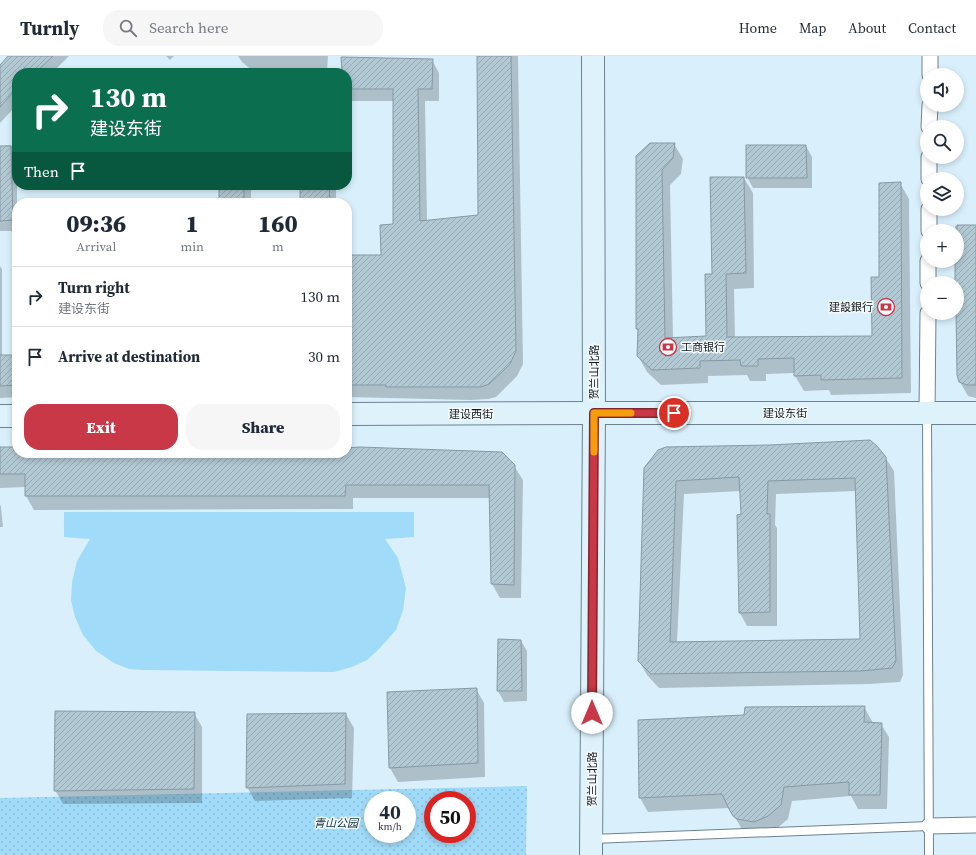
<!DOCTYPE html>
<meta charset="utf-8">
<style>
body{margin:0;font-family:"Source Serif 4","Noto Sans SC",serif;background:#f6f6f7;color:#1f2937;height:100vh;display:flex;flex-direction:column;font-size:15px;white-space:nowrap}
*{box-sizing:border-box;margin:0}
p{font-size:13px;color:#747a83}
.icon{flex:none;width:22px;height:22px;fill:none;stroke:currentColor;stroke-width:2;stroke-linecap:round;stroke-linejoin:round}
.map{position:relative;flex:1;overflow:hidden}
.sheet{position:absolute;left:12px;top:142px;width:340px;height:260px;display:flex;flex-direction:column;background:#fff;border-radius:16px;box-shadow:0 2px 6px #0003}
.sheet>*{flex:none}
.hud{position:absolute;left:12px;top:12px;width:340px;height:122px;border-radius:16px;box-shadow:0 2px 6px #0003;background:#0b6e4f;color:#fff;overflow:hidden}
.tools{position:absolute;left:920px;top:12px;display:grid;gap:8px}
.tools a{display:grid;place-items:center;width:44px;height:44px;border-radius:50%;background:#fff;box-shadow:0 2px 6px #0003;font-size:20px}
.speed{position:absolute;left:364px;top:735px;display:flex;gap:8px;font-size:20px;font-weight:700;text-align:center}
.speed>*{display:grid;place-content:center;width:52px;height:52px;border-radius:50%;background:#fff;box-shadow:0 2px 6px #0003;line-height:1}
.speed small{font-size:10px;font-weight:400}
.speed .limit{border:6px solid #d22;background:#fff;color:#111}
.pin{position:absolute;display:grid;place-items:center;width:34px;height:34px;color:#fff;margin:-17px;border:2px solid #fff;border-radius:50%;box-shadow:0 1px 4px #0007}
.me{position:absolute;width:44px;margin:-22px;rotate:0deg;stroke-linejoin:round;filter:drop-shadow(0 0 3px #0008)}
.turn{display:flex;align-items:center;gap:14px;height:84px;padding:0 12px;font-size:18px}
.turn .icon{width:52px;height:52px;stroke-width:2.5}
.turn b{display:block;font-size:28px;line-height:34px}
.then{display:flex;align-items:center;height:38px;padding:0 12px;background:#0003;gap:8px;font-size:15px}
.eta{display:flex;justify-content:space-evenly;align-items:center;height:68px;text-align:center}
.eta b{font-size:24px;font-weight:800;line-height:28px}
.action{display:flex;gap:8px;margin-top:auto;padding:8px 12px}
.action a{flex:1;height:46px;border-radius:16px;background:#c83846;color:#fff;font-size:16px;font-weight:800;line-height:46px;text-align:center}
.action a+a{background:#f6f6f7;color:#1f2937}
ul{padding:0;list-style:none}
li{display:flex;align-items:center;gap:12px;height:60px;padding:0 12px;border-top:1px solid #e0e1e3}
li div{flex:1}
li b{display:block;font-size:15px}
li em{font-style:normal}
header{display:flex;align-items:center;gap:24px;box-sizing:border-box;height:56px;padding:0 20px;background:#fff;border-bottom:1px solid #e0e1e3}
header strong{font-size:19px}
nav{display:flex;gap:22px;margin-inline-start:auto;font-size:14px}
.search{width:280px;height:36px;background:#f6f6f7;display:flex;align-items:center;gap:10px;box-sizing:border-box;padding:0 14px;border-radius:16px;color:#747a83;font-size:15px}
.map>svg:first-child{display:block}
.grass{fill:#a0dbf9}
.park{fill:url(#park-dots);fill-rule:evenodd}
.shadow{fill:#0003;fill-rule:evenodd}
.building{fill:url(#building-hatch);stroke:#859aa5;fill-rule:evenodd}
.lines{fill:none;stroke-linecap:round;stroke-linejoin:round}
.lane-casing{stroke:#6d828d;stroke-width:10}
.street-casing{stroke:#6d828d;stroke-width:17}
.secondary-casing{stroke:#6d828d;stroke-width:24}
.lane{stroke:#fff;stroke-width:8}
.street{stroke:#fff;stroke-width:15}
.secondary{stroke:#ddf2fb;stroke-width:22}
.route-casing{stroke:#82242e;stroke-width:10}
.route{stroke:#c83846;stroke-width:7}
.slow{stroke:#f59e0b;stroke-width:7}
.labels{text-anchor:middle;stroke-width:3;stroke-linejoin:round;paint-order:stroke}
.poi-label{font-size:11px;fill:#10181d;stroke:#f5fafc;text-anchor:end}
.street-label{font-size:11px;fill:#10181d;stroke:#f5fafc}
.park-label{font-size:11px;font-style:italic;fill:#103342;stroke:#f5fafc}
</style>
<header>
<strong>Turnly</strong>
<div class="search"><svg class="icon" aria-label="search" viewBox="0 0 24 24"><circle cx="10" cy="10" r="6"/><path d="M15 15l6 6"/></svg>Search here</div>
<nav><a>Home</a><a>Map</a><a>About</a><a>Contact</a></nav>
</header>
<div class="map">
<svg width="976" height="799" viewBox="0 0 976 799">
<defs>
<pattern id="park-dots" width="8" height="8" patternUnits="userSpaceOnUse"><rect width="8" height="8" fill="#a0dbf9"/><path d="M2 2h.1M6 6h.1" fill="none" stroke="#89bbd5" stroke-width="1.8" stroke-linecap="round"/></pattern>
<pattern id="building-hatch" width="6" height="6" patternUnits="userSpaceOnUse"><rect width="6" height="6" fill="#b2c8d3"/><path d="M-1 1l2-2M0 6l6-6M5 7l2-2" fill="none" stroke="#98abb5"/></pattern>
</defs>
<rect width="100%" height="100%" fill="#d9f0fc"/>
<path class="grass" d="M64,456H414V481L385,483L398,502L406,532L403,554L396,574L379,593L367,604L352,611L334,616L141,614L129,613L114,607L96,595L83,579L75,561L71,544L72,526L77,505L90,483L64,481Z"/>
<path class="park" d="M527,730L526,799H0V742ZM373,744H407V778H373ZM433,744H467V778H433Z"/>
<g class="shadow">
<path d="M10,0H69L52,17H17V49L0,67V10Z"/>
<path d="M166,0H174L170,4Z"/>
<path d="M238,0H328L327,15L288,12L253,15L242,6Z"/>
<path d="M478,0H518L523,308L517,320L496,341L488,343L471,344L347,341V200H383L394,169V45H351L347,38V17H343L432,4L439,17V45H425L427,165L479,160Z"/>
<path d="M674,88L683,103L681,118L670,129L673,282L707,281L713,218L744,122L753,137L754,232L734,233L735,282L873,281L880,222L900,127L909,143L911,337L831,339L829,334L804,335L795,320V317L766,318V325H750L747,319L708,320V327L661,329L647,316L638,300L637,101Z"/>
<path d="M11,89L17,100V175H0V90Z"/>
<path d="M806,90L812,101V132H753L747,121Z"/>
<rect x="220" y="129" width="31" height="18"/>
<rect x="301" y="129" width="35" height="18"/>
<path d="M955,170H976V342L968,340L960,326L957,257V175H955Z"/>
<path d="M0,210L2,213V300H17V341L0,342Z"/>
<path d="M347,391L348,393L514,410L523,424L521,542H500L492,528L490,442H353V453L34,454L26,440V431L0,432V392H17V397H347Z"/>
<path d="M885,401L894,415L903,619L900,626L869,628L659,632L647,619L639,605L645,412ZM741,435L742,459L740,557L747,570H777V472L775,469L776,438L856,435L861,584L677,587L684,438Z"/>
<path d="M0,448L1,451L3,471H0Z"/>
<path d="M499,584L521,585L527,595V645L504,646L498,635Z"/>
<path d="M476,633L484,647L485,721L398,726L390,712Z"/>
<path d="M864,651L872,665V667L881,668L889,681L887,753H858L851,740L792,745L788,763L775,774L742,773L729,752L648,756L640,742L639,664L745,660Z"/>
<path d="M194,657L202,671V747L63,748L55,734Z"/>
<path d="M346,658L354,672L352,742L255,745L247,731Z"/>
</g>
<g class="building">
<path d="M8,0H53L35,17H17V32L0,51V9Z"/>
<path d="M477,0H511L516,295L510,308L501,317L489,328L481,331H386V329H347V199H381L380,169L393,168V33H347V17H342L341,1L433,3L432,33H418L420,165L478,159Z"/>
<path d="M650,87H675L673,102L662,114L665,282L706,280L705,218H712L710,121H744L746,217L726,218L727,281L872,280L871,221H879V127L901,126L902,322L821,324V319L794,320V302L758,303V310H741L740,304L700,305V312L652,314L637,300L638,273H636V100Z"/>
<path d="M746,89H806L807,122H746Z"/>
<path d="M0,90H11L13,164L0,165Z"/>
<rect x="219" y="129" width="25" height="18"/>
<path d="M300,129H329L330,147H300Z"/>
<path d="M957,169H976V329H967L959,326L957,319L956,257H957V227H955V205H957Z"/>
<path d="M0,299H17V329L0,330Z"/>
<path d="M870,384L877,390L886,401L896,605L892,612L861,615L651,618L638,605L644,412L658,394L666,391L769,389ZM739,421L741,458L737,459L739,557L770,556V458H767L768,425L855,422L860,583L670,586L676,425Z"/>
<path d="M0,391H17V397H347V392L359,391L502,396L515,409L514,529L491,528L489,429H346L345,440H25V418H0Z"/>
<path d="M498,583L521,584L522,635H497Z"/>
<path d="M477,632L478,707L389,712L387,636Z"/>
<path d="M865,650L864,666L882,667L880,739H849V726L784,731L781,749L768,760L754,766L737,763L733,760L729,753L722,738L639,742L638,664L744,659L745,651Z"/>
<path d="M55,655L195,656L194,733L54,735Z"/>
<path d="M346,657L345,728L246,732L247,658Z"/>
</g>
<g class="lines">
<g class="lane-casing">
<g id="lane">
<path d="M927,358L929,799"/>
<path d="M592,783L929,770"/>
</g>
</g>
<g class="street-casing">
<g id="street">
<path d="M930,19V0"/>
<path d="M929,71L930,49"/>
<path d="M929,123V101"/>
<path d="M929,175V153"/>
<path d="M928,227V205"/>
<path d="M927,357L928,257"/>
<path d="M929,770L976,769"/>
</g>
</g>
<g class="secondary-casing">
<g id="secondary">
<path d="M347,358L594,357H976"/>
<path d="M0,360H17"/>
<path d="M591,799L594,357L593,0"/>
</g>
</g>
<use href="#lane" class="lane"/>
<use href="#street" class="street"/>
<use href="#secondary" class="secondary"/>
</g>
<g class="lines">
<g class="route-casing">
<path id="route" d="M592,657L594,357H674"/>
</g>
<use href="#route" class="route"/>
<path class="slow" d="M594,396V357H631"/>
</g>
<defs>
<g id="bank-ring" transform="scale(0.9)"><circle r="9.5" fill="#f5fafc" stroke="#c83846" stroke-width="1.5"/><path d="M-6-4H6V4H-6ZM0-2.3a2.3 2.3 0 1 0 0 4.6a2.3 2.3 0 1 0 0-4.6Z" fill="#c83846"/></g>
</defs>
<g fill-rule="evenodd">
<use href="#bank-ring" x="886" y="251"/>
<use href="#bank-ring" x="668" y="291"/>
</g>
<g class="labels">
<g class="poi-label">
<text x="873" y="255">建設銀行</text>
<text x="681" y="295" text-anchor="start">工商银行</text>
</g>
<g class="street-label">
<text transform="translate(594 316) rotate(-90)" y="4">贺兰山北路</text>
<text x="785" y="361">建设东街</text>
<text x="471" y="362">建设西街</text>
<text transform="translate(592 723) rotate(-90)" y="4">贺兰山北路</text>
</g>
<g class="park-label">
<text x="336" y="771">青山公园</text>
</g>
</g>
</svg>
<div class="tools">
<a><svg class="icon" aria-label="sound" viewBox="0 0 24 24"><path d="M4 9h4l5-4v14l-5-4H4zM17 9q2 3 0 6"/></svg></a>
<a><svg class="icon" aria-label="search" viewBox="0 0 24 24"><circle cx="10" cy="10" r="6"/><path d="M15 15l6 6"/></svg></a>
<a><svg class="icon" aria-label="layers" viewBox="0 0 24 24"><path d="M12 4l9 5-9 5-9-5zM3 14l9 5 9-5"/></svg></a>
<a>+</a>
<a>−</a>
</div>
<div class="speed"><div>40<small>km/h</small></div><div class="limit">50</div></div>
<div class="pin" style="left:674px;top:357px;background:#d93025"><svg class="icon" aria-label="arrive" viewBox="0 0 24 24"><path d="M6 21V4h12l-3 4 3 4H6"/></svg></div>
<svg class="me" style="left:592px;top:657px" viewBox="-20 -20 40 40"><circle r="19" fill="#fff"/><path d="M0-13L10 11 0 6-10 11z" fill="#c83846"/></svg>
<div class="hud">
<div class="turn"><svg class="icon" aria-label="right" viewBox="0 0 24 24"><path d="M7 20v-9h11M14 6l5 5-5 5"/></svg><div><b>130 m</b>建设东街</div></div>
<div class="then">Then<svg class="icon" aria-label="arrive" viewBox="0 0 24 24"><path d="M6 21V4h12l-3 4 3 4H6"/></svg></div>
</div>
<section class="sheet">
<div class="eta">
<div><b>09:36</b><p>Arrival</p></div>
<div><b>1</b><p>min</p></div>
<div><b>160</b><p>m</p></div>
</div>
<ul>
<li><svg class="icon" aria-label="right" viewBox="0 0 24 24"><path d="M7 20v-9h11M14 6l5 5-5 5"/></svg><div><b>Turn right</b><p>建设东街</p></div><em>130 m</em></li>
<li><svg class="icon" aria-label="arrive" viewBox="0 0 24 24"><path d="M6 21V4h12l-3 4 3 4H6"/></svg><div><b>Arrive at destination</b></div><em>30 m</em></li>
</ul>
<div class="action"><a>Exit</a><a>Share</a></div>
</section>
</div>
